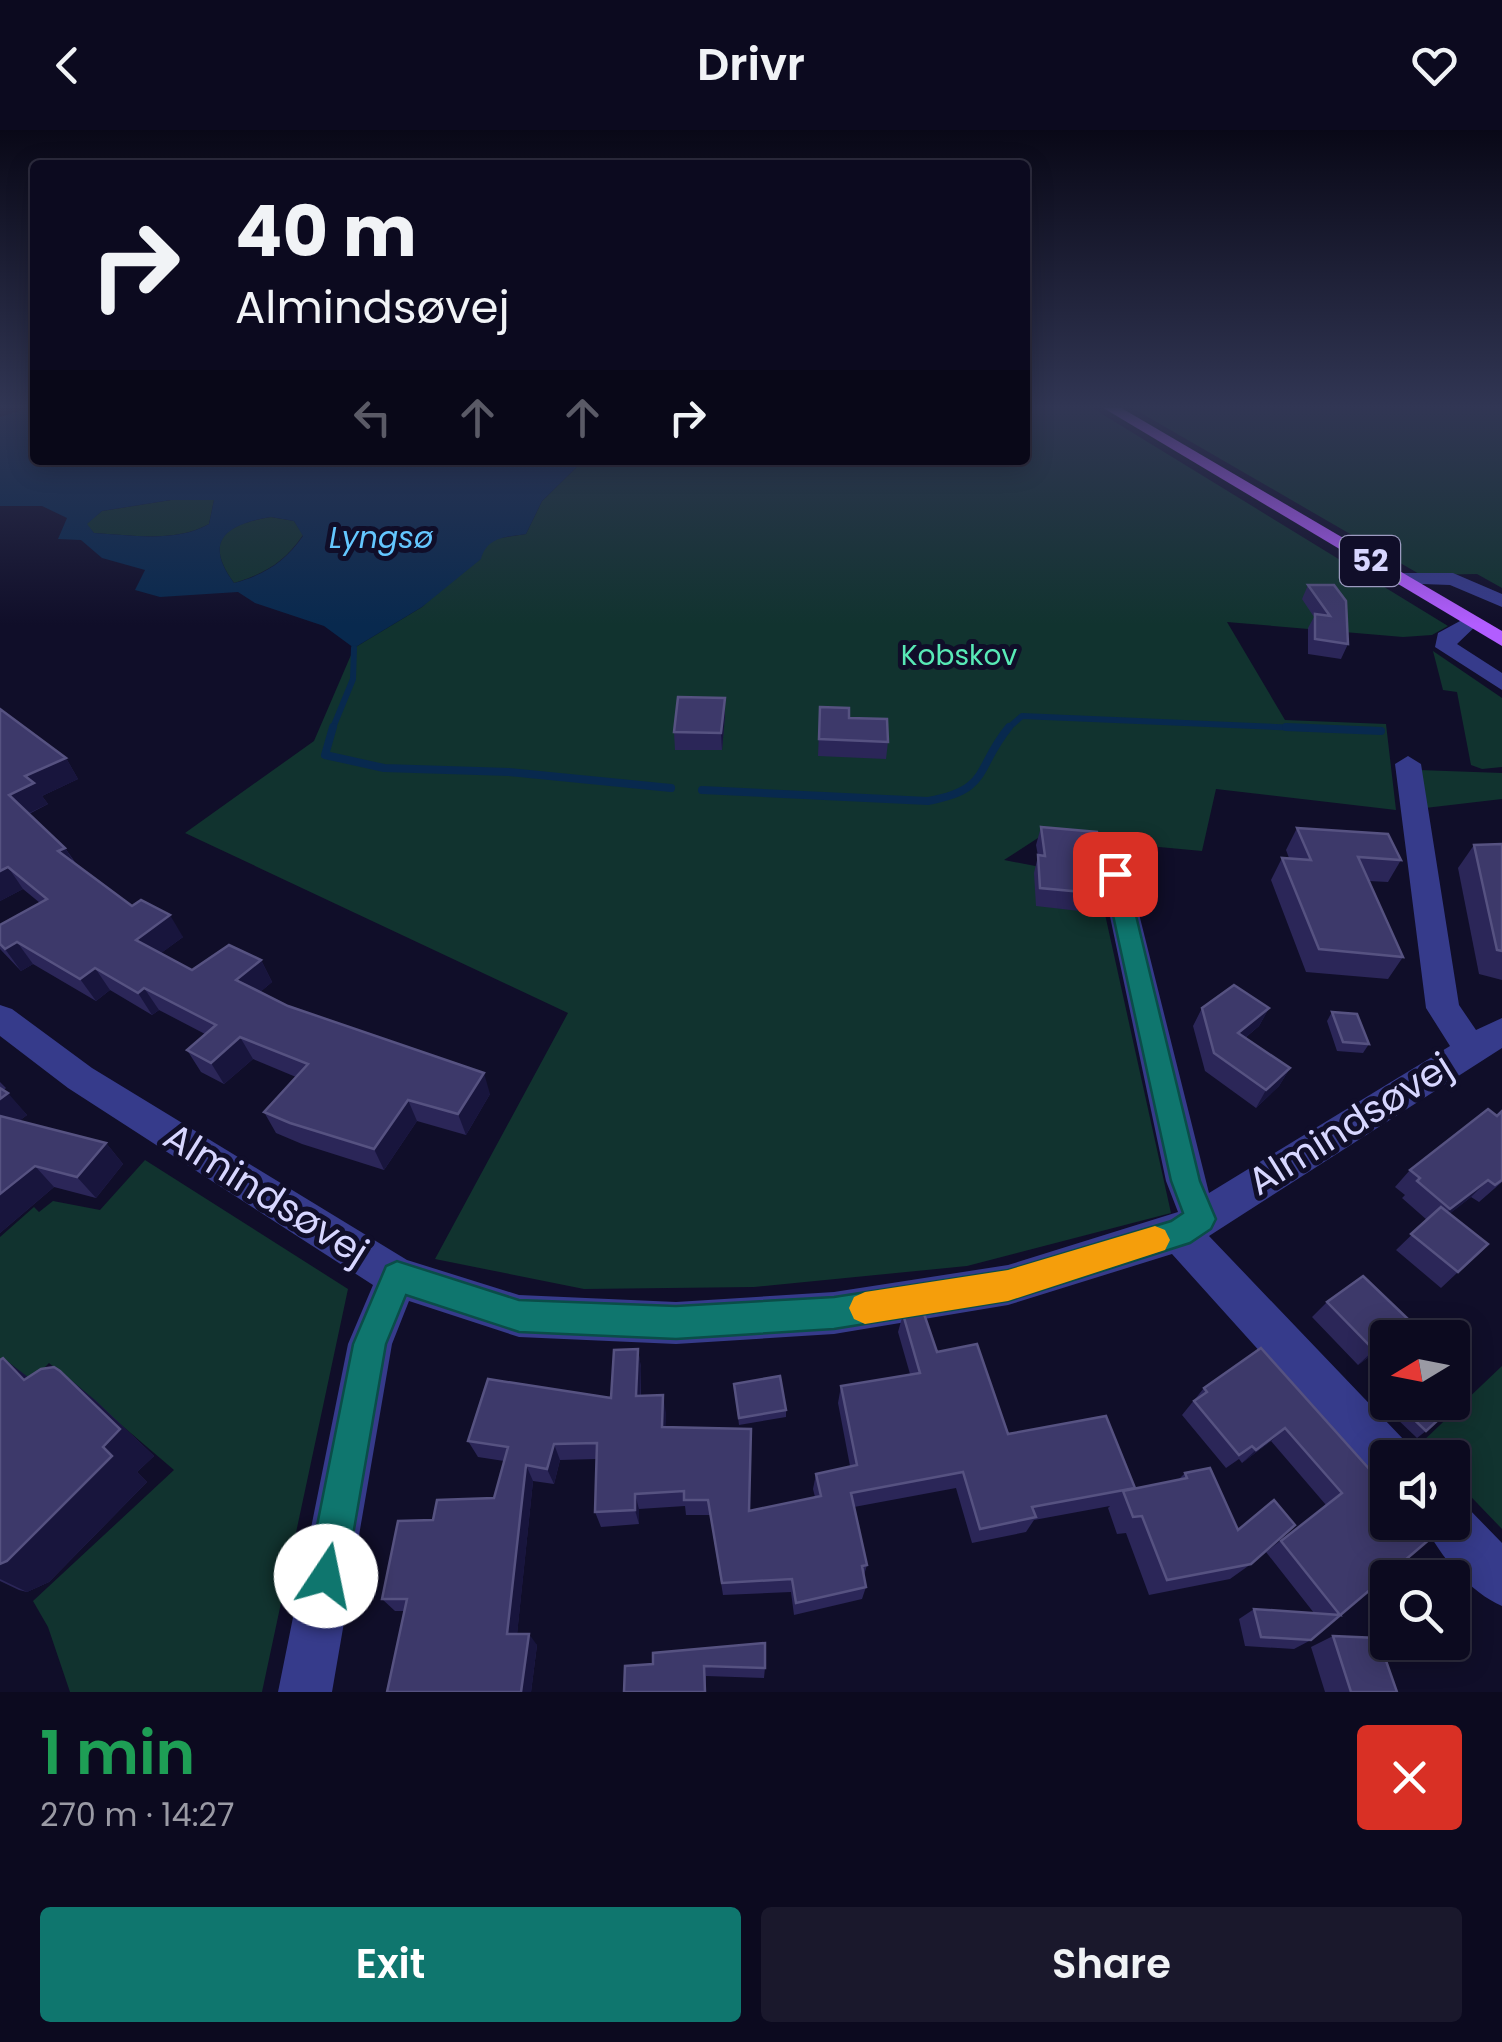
<!DOCTYPE html>
<meta charset="utf-8">
<style>
body{margin:0;font-family:Poppins,sans-serif;background:#1a182c;color:#f1f3f6;height:100vh;display:flex;flex-direction:column;font-size:38px;white-space:nowrap}
*{box-sizing:border-box;margin:0}
p{font-size:32px;color:#9a9aa4}
.icon{flex:none;width:55px;height:55px;fill:none;stroke:currentColor;stroke-width:2;stroke-linecap:round;stroke-linejoin:round}
.map{position:relative;height:1562px;overflow:hidden}
.sheet{display:flex;flex-direction:column;background:#0c0a1f;flex:1}
.sheet>*{flex:none}
.top-card{position:absolute;left:30px;top:30px;width:1000px;height:305px;border-radius:10px;box-shadow:0 5px 25px #0003,0 0 0 2px #2c2b3d;background:#0c0a1f;color:#f1f3f6;overflow:hidden}
.needle{width:65px;rotate:260deg}
.buttons{position:absolute;left:1370px;top:1190px;display:grid;gap:20px}
.buttons a{display:grid;place-items:center;width:100px;height:100px;border-radius:10px;background:#0c0a1f;box-shadow:0 5px 25px #0003,0 0 0 2px #2c2b3d;font-size:50px}
.pin{position:absolute;display:grid;place-items:center;width:85px;height:85px;color:#fff;margin:-42px;border-radius:20px;box-shadow:0 5px 15px #0006}
.me{position:absolute;width:110px;margin:-55px;rotate:11deg;stroke-linejoin:round;filter:drop-shadow(0 0 8px #0008)}
.turn{display:flex;align-items:center;gap:35px;height:210px;padding:0 40px;font-size:45px}
.turn .icon{width:130px;height:130px;stroke-width:2.5}
.turn b{display:block;font-size:70px;line-height:85px}
.lanes{display:flex;align-items:center;height:95px;padding:0 40px;background:#0003;justify-content:center;gap:50px;direction:ltr}
.lanes .off{opacity:.35}
.round{display:grid;place-items:center;flex:none;width:105px;height:105px;border-radius:10px;background:#1a182c}
.summary{display:flex;align-items:center;justify-content:space-between;height:170px;padding:0 40px}
h1{font-size:60px;font-weight:600;line-height:75px;color:#1e9e55}
.action{display:flex;gap:20px;margin-top:auto;padding:20px 40px}
.action a{flex:1;height:115px;border-radius:10px;background:#0f766e;color:#fff;font-size:40px;font-weight:600;line-height:115px;text-align:center}
.action a+a{background:#1a182c;color:#f1f3f6}
header{display:flex;justify-content:space-between;align-items:center;height:130px;padding:0 40px;background:#0c0a1f;font-size:45px;font-weight:600}
.map>svg:first-child{display:block}
.green{fill:#11332f}
.water{fill:#08294e;fill-rule:evenodd}
.lines{fill:none;stroke-linecap:round;stroke-linejoin:round}
.stream-far1{stroke:#08294e;stroke-width:6}
.stream{stroke:#08294e;stroke-width:8}
.minor{fill:#363b8b;fill-rule:evenodd}
.major{fill:#b25dff;fill-rule:evenodd}
.wall{fill:#2b2658}
.shaded-wall{fill:#18153d}
.building{fill:#3d396a;stroke:#565281;stroke-width:2.5}
.route{fill:#0f766e;stroke:#0a4d48;stroke-width:2.5}
.slow{fill:#f59e0b}
.labels{text-anchor:middle;stroke-width:10;stroke-linejoin:round;paint-order:stroke}
.far-park-label{font-size:28px;fill:#58e9b6;stroke:#100e29}
.far-water-label{font-size:30px;font-style:italic;fill:#64c7ff;stroke:#100e29}
.shield{fill:#100e29;stroke:#9b9abf;stroke-width:2.5}
.shield-label{font-size:30px;font-weight:bold;fill:#d7d6ff}
.near-street-label{font-size:38px;fill:#d7d6ff;stroke:#100e29}
</style>
<header><svg class="icon" aria-label="back" viewBox="0 0 24 24"><path d="M15 5l-7 7 7 7"/></svg>Drivr<svg class="icon" aria-label="heart" viewBox="0 0 24 24"><path d="M12 20l-8-8c-3-5 5-10 8-4 3-6 11-1 8 4z"/></svg></header>
<div class="map">
<svg width="1502" height="1562" viewBox="0 0 1502 1562">
<rect width="100%" height="100%" fill="#100e29"/>
<g class="green">
<path d="M1025,276H1089L1448,496L1432,505L1403,507L1227,492L1285,590L1386,594L1396,680L1216,659L1202,721L1041,706L1004,730L1097,748L1171,1083L967,1136L754,1157L584,1159L435,1129L568,883L185,703L314,611L354,518L422,477L494,409L526,404L542,371L584,330H1025Z"/>
<path d="M1129,276H1502V458L1477,444L1421,445Z"/>
<path d="M171,370H214L209,394C175,413 131,405 94,403L86,394L102,381Z"/>
<path d="M271,387L294,391L303,405C285,432 264,444 234,453C202,409 227,394 271,387Z"/>
<path d="M1433,521L1502,568V637L1482,639L1471,635L1457,562L1443,560Z"/>
<path d="M1419,640L1502,643V669L1425,678Z"/>
<path d="M145,1030L348,1159L262,1562H70L48,1497L33,1471L174,1340L49,1233L0,1283V1107L34,1077L39,1082L53,1071L100,1080Z"/>
<path d="M1502,1236V1399L1453,1348L1452,1328L1433,1327L1420,1314Z"/>
</g>
<path class="water" d="M35,276V330H584L542,371L526,404C506,407 487,407 481,429L422,477L354,518L324,496L255,473L238,462L160,467L135,460L145,440L102,428L81,410L58,409L67,388L42,376H0V287ZM171,370H214L209,394C176,413 131,405 94,403L87,394L102,381ZM271,387L294,391L303,406C285,432 264,445 234,453C202,410 228,394 271,387Z"/>
<g class="lines">
<g class="stream-far1">
<path d="M332,600L353,549L354,518"/>
<path d="M1006,600L1022,586L1345,600"/>
</g>
<g class="stream">
<path d="M333,597L325,625L384,638L509,642L671,658"/>
<path d="M1286,597L1381,601"/>
<path d="M702,660L928,671C991,660 975,638 1009,597"/>
</g>
<g class="minor">
<path d="M1401,443H1453L1502,464V477L1450,455L1394,453V445Z"/>
<path d="M1471,485L1481,491L1457,514L1502,543V560L1435,517L1438,503Z"/>
<path d="M1408,626L1421,634L1459,875L1476,900L1502,888V918L1209,1106L1405,1311L1411,1328H1388V1351L1371,1345L1172,1124L1008,1175L834,1204L676,1214L519,1207L409,1171L392,1214L332,1562H278L348,1214L373,1155L68,958L0,906V875L12,879L92,938L407,1130L519,1165L676,1172L834,1162L1008,1135L1178,1082L1166,1051L1101,744L1105,737H1125L1129,744L1209,1063L1450,916L1426,878L1395,634Z"/>
<path d="M1452,1369L1465,1375L1502,1413V1476C1471,1463 1437,1424 1424,1392H1452Z"/>
</g>
<path class="major" d="M1100,276H1118L1502,501V516Z"/>
</g>
<g class="wall">
<path d="M1308,455H1334L1348,514L1341,529L1308,524V498L1314,487L1302,469Z"/>
<path d="M725,568V585L722,620H675L674,602Z"/>
<path d="M820,577L849,588L888,612L886,629L818,626Z"/>
<path d="M0,579L66,628L78,649L42,666L48,674L29,684L65,718L77,735L132,776L183,807L161,823L192,840L261,830L272,852L260,862L288,876L490,964L466,1005L417,991L384,1040L302,1014L276,1003L264,982L296,947L253,929L224,954L201,942L187,920L205,904L159,880L152,885L110,860L96,871L33,834L21,841L0,819V795L40,773L23,759L0,771Z"/>
<path d="M1041,697L1107,759L1100,777L1089,776L1088,782L1036,776L1034,743L1038,726L1036,715Z"/>
<path d="M1297,698L1401,730L1388,752L1369,751L1403,827L1388,849L1306,842L1271,750L1282,728H1289L1286,720Z"/>
<path d="M1502,714V850L1479,844L1458,738L1474,715Z"/>
<path d="M1202,878H1269L1259,896L1245,908L1290,938L1279,956L1256,978L1205,941L1193,896Z"/>
<path d="M1332,882L1369,914L1363,923L1337,921L1327,891Z"/>
<path d="M0,952L6,958L4,960L27,985L19,991L106,1013L123,1034L96,1068L54,1057L0,1103Z"/>
<path d="M1502,981V1052L1479,1072L1471,1067L1449,1084L1488,1114L1441,1158L1396,1120L1427,1090L1402,1068L1405,1065L1395,1057L1410,1040Z"/>
<path d="M1327,1172L1411,1192L1394,1208H1388V1213L1358,1235L1312,1187Z"/>
<path d="M903,1184L1008,1304L1135,1358L1178,1350L1185,1343L1251,1434L1230,1449L1149,1465L1126,1403L1117,1404L1108,1378L1110,1376L1034,1390L1026,1402L972,1413L956,1358L854,1377L867,1435L864,1445L866,1457L862,1469L794,1485L791,1462L723,1465L710,1385H686L685,1376L639,1379V1394L601,1397L595,1382L596,1329L560,1330L554,1354L533,1351L517,1504L537,1515L531,1562H387L404,1481H395L382,1469L433,1390L494,1368L504,1331L478,1327L468,1311L611,1268L638,1219L641,1238V1266L666,1283L665,1297L750,1381L815,1367L813,1359L816,1344L850,1336L838,1273L841,1256L910,1244L898,1202Z"/>
<path d="M1261,1218L1431,1408L1311,1510L1294,1519L1245,1516L1239,1489L1254,1479L1314,1483L1266,1422L1326,1375L1271,1311L1242,1333L1239,1329L1226,1338L1182,1285L1204,1258Z"/>
<path d="M0,1230L28,1247L95,1270L154,1326L137,1342L147,1352L49,1452L27,1462L19,1460L0,1451Z"/>
<path d="M734,1254L786,1280V1287L739,1295Z"/>
<path d="M1409,1272L1426,1301L1417,1308L1394,1286Z"/>
<path d="M1333,1506L1397,1562H1325L1311,1517Z"/>
<path d="M653,1534L765,1538L764,1548L706,1546V1562H624Z"/>
</g>
<g class="shaded-wall">
<path d="M725,568V585L722,620L721,603Z"/>
<path d="M66,628L78,649L42,666L48,674L23,686L9,665L25,646Z"/>
<path d="M65,718L79,740L58,721Z"/>
<path d="M8,737L23,759L0,771V741Z"/>
<path d="M170,785L183,807L149,832L136,810Z"/>
<path d="M17,812L33,834L21,841L5,819Z"/>
<path d="M261,830L272,852L248,872L236,850Z"/>
<path d="M95,838L110,860L96,871L80,849Z"/>
<path d="M144,858L159,880L152,885L138,863Z"/>
<path d="M1269,878L1259,896L1229,921L1238,903Z"/>
<path d="M240,907L253,929L224,954L211,933Z"/>
<path d="M1290,938L1279,956L1256,978L1266,960Z"/>
<path d="M484,943L490,964L466,1005L458,984Z"/>
<path d="M8,963L27,985L4,1003L0,999V969Z"/>
<path d="M408,970L417,991L384,1040L374,1019Z"/>
<path d="M106,1013L123,1034L96,1068L77,1047Z"/>
<path d="M35,1036L54,1057L0,1103V1064Z"/>
<path d="M1488,1050L1471,1067L1434,1096L1450,1079Z"/>
<path d="M1388,1210V1213L1358,1235L1374,1220Z"/>
<path d="M638,1219L641,1238L640,1284L636,1266Z"/>
<path d="M3,1228L41,1257L24,1250Z"/>
<path d="M60,1241L95,1270L154,1326L137,1342L147,1352L49,1452L27,1462L0,1449V1434L103,1317Z"/>
<path d="M663,1265L666,1283L665,1314L662,1297Z"/>
<path d="M1285,1298L1271,1311L1242,1333L1256,1320Z"/>
<path d="M554,1314L560,1330L554,1354L547,1339Z"/>
<path d="M526,1335L533,1351L516,1515L507,1504Z"/>
<path d="M635,1364L639,1379V1394L635,1380Z"/>
<path d="M529,1504L537,1515L531,1562H521Z"/>
</g>
<g class="building">
<path d="M1308,455H1334L1346,471L1348,514L1315,509V484L1330,486Z"/>
<path d="M678,567L725,568L721,603L674,602Z"/>
<path d="M820,577L849,578V588L887,589L888,612L819,609Z"/>
<path d="M0,579L66,628L25,646L34,653L9,665L65,718L58,721L132,776L141,770L170,785L136,810L192,840L229,815L261,830L236,850L288,876L484,943L458,984L408,970L374,1019L290,993L264,982L308,934L240,907L211,933L187,920L216,895L144,858L138,863L95,838L80,849L17,812L5,819L0,814V795L47,769L8,737L0,741Z"/>
<path d="M1041,697L1097,702L1107,759L1093,758L1094,763L1040,758L1038,725L1045,726Z"/>
<path d="M1297,698L1388,704L1401,730L1358,727L1403,827L1319,819L1282,728L1311,730Z"/>
<path d="M1502,714V821L1497,820L1474,715Z"/>
<path d="M1234,855L1269,878L1238,903L1290,938L1266,960L1214,923L1202,878Z"/>
<path d="M1332,882L1357,884L1369,914L1343,912Z"/>
<path d="M0,958L8,963L0,969Z"/>
<path d="M1488,979L1497,986L1502,981V1050L1495,1055L1488,1050L1450,1079L1417,1051L1420,1048L1410,1040Z"/>
<path d="M0,986L106,1013L77,1047L35,1036L0,1064Z"/>
<path d="M1441,1077L1488,1114L1458,1142L1411,1104Z"/>
<path d="M1363,1146L1411,1192L1390,1208H1388V1210L1374,1220L1327,1172Z"/>
<path d="M922,1178L937,1222L977,1214L1008,1304L1106,1286L1135,1358L1032,1377L1036,1387L980,1399L963,1342L851,1363L867,1435L862,1436L866,1457L796,1473L792,1449L722,1453L708,1370H684V1361L635,1364V1380L595,1382L597,1313L554,1314L547,1339L526,1335L507,1504H529L521,1562H387L407,1469H382L398,1391L433,1390L437,1370L494,1368L508,1317L468,1311L488,1249L611,1268L614,1220L638,1219L636,1266L663,1265L662,1297L751,1299L749,1381L821,1366L816,1344L857,1335L841,1256L920,1243L903,1184Z"/>
<path d="M1261,1218L1388,1360V1392H1417L1431,1408L1311,1510L1261,1507L1254,1479L1340,1485L1281,1411L1342,1363L1285,1298L1256,1320L1252,1316L1239,1325L1194,1271L1207,1262L1204,1258Z"/>
<path d="M3,1228L24,1250L41,1239L54,1237L60,1241L120,1299L103,1317L112,1326L7,1431L0,1434V1230Z"/>
<path d="M780,1246L786,1280L739,1288L734,1254Z"/>
<path d="M1410,1272H1439L1448,1281L1426,1301L1403,1279Z"/>
<path d="M1210,1338L1238,1400L1274,1370L1295,1395L1251,1434L1167,1450L1142,1386L1133,1387L1123,1361L1187,1348L1185,1343Z"/>
<path d="M1333,1506L1378,1508L1397,1562H1351Z"/>
<path d="M765,1513V1538L704,1536L705,1562H624L625,1536L653,1534V1523Z"/>
</g>
<linearGradient id="sky" x2="0" y2="1"><stop stop-color="#090817"/><stop offset="0.56" stop-color="#313654"/><stop offset="1" stop-color="#313654" stop-opacity="0"/></linearGradient>
<rect width="1502" height="495" fill="url(#sky)"/>
<path class="route" d="M1115,737L1126,744L1200,1051L1216,1089L1211,1099L1190,1113L1008,1171L834,1199L676,1209L519,1202L406,1165L386,1214L346,1446L340,1460L326,1465L313,1460L307,1446L353,1214L386,1136L397,1131L519,1170L676,1176L834,1167L1008,1140L1171,1091L1183,1083L1171,1051L1104,744Z"/>
<path class="slow" d="M1155,1096L1165,1100L1170,1110L1165,1120L1008,1171L865,1194L854,1189L849,1178L854,1167L865,1162L1008,1140Z"/>
<g class="labels">
<g class="far-park-label">
<text x="959" y="535">Kobskov</text>
</g>
<g class="far-water-label">
<text x="381" y="418">Lyngsø</text>
</g>
<rect class="shield" x="1340" y="406" width="60" height="50" rx="8"/>
<g class="shield-label">
<text x="1370" y="441">52</text>
</g>
<g class="near-street-label">
<text transform="translate(1350 994) rotate(-32)" y="13">Almindsøvej</text>
<text transform="translate(266 1064) rotate(32)" y="13">Almindsøvej</text>
</g>
</g>
</svg>
<div class="buttons">
<a><svg class="needle" viewBox="-14 -14 28 28"><path d="M0-13l5 13h-10z" fill="#e53935"/><path d="M0 13l5-13h-10z" fill="#9a9aa4"/></svg></a>
<a><svg class="icon" aria-label="sound" viewBox="0 0 24 24"><path d="M4 9h4l5-4v14l-5-4H4zM17 9q2 3 0 6"/></svg></a>
<a><svg class="icon" aria-label="search" viewBox="0 0 24 24"><circle cx="10" cy="10" r="6"/><path d="M15 15l6 6"/></svg></a>
</div>
<div class="pin" style="left:1115px;top:744px;background:#d93025"><svg class="icon" aria-label="arrive" viewBox="0 0 24 24"><path d="M6 21V4h12l-3 4 3 4H6"/></svg></div>
<svg class="me" style="left:326px;top:1446px" viewBox="-20 -20 40 40"><circle r="19" fill="#fff"/><path d="M0-13L10 11 0 6-10 11z" fill="#0f766e"/></svg>
<div class="top-card">
<div class="turn"><svg class="icon" aria-label="right" viewBox="0 0 24 24"><path d="M7 20v-9h11M14 6l5 5-5 5"/></svg><div><b>40 m</b>Almindsøvej</div></div>
<div class="lanes"><svg class="icon off" aria-label="left" viewBox="0 0 24 24"><path d="M17 20v-9H6M10 6l-5 5 5 5"/></svg><svg class="icon off" aria-label="ahead" viewBox="0 0 24 24"><path d="M12 20V5M6 11l6-6 6 6"/></svg><svg class="icon off" aria-label="ahead" viewBox="0 0 24 24"><path d="M12 20V5M6 11l6-6 6 6"/></svg><svg class="icon" aria-label="right" viewBox="0 0 24 24"><path d="M7 20v-9h11M14 6l5 5-5 5"/></svg></div>
</div>
</div>
<section class="sheet">
<div class="summary"><div><h1>1 min</h1><p>270 m · 14:27</p></div><a class="round" style="background:#d93025;color:#fff"><svg class="icon" aria-label="close" viewBox="0 0 24 24"><path d="M6 6l12 12M18 6L6 18"/></svg></a></div>
<div class="action"><a>Exit</a><a>Share</a></div>
</section>
